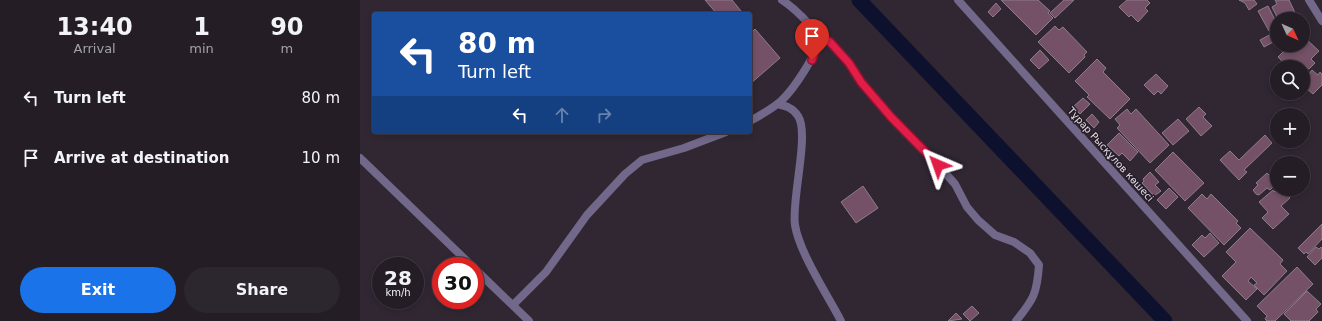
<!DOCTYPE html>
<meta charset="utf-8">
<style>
body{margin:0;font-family:"DejaVu Sans",sans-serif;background:#2c262e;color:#f1f3f6;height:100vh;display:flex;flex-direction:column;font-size:15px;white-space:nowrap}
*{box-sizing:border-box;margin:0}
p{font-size:13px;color:#a3a2a7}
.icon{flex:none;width:22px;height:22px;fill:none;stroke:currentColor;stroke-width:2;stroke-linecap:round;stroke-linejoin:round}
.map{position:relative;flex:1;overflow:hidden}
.drawer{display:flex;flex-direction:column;background:#241d26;width:360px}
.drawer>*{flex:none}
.top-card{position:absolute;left:12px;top:12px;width:380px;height:122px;border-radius:4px;box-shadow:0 2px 6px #0003,0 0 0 1px #413b43;background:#1a4fa0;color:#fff;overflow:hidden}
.needle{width:26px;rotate:134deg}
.controls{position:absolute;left:910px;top:12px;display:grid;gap:8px}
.controls a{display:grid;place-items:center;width:40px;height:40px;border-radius:50%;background:#241d26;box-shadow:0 2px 6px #0003,0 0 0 1px #413b43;font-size:20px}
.speed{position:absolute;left:12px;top:257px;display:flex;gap:8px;font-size:20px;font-weight:700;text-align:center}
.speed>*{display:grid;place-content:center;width:52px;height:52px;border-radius:50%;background:#241d26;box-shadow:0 2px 6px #0003,0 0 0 1px #413b43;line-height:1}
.speed small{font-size:10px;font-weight:400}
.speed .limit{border:6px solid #d22;background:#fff;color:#111}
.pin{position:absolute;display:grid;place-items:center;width:34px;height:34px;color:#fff;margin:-41px -17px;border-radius:50% 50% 50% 0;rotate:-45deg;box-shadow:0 0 4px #0007}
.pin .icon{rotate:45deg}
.me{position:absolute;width:44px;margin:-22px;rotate:317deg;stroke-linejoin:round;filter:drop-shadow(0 0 3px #0008)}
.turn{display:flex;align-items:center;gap:14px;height:84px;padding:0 20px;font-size:18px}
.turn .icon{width:52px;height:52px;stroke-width:2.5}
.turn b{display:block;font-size:28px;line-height:34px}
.lanes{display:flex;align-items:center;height:38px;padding:0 20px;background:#0003;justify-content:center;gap:20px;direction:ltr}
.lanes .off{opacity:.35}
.eta{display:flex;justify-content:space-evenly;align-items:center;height:68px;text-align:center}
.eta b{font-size:24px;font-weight:700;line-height:28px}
.button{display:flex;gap:8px;margin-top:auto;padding:8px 20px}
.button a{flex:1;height:46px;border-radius:24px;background:#1a73e8;color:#fff;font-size:16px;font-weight:700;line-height:46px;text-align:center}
.button a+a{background:#2c262e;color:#f1f3f6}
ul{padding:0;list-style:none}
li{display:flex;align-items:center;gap:12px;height:60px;padding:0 20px}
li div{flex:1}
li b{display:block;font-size:15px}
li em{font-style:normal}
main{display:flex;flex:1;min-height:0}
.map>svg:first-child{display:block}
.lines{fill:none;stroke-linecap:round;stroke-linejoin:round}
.canal{stroke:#0e112e;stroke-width:15}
.building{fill:#745167;stroke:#8e7d87}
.street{stroke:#71688a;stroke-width:8}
.route-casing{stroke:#92132f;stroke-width:10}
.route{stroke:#e11d48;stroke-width:7}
.labels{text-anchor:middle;stroke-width:3;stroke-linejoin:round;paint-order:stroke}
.street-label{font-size:10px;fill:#e2dce4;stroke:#261d29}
</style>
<main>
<section class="drawer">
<div class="eta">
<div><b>13:40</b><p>Arrival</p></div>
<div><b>1</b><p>min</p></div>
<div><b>90</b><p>m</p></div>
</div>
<ul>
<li><svg class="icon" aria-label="left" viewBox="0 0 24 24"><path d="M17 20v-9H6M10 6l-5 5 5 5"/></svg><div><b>Turn left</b></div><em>80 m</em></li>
<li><svg class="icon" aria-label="arrive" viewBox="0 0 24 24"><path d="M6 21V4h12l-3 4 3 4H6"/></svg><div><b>Arrive at destination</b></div><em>10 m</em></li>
</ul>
<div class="button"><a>Exit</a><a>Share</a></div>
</section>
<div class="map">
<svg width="962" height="321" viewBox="0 0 962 321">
<rect width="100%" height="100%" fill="#302733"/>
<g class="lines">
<path class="canal" d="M499,0L805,321"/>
</g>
<g class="building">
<path d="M345,0H372L381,11L378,14H357Z"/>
<path d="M641,0H678L690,11L688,13L693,18L676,35Z"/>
<path d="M704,0H714L695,18L690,13Z"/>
<path d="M767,0H787L790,3L785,8L788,11L778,22L771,15L769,17L759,7Z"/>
<path d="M879,0H894L897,4L889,10L885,3Z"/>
<path d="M915,0H929L938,19H918L912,7L917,4Z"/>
<path d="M636,3L641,9L633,17L628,12Z"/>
<path d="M908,6L917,24V27L909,31L898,11Z"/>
<path d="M695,26L699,30L703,27L727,52L724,55L725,57L709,73L678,42Z"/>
<path d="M395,29L420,58L390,84V34Z"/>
<path d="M917,31V40L904,47L900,40Z"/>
<path d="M944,37L959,51L951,59L955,63L949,69L944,65L943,67H928L918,57L930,45H943Z"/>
<path d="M680,50L689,60L679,69L670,60Z"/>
<path d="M737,59L746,68L743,72L770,99L750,119L727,97L729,95L715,81Z"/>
<path d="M952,70L958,75L960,72L962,74V85L953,94L946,88L948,86L943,81Z"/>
<path d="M796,74L808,86L801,94L798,91L794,95L784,85Z"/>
<path d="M723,98L730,104L720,114L713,107Z"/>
<path d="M839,107L846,114L843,117L852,126L841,136L826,119Z"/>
<path d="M767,109L771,114L776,109L809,145L790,163L757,128L760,125L755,119Z"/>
<path d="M732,114L739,122L734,128L726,120Z"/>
<path d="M818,119L829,131L813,145L802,133Z"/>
<path d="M759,133L778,152L770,161L762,153L759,156L747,145Z"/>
<path d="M905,135L912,143L884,170L887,172L879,180L860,160L870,151L879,160Z"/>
<path d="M813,152L844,183L825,201L795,170Z"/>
<path d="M790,172L799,182L795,185L801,191L794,196L782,183L784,181L783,179Z"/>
<path d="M907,173L917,183L910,190L907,188L899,195L896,194L893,190L898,185L896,183Z"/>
<path d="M503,186L518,208L496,223L481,202Z"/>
<path d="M809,188L818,197L806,209L797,200Z"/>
<path d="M917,189H922L930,198L921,206L929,214L913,229L902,218L908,212L899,202L913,190L914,192Z"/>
<path d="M842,194L847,199L851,194L878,221L876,223L881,228L864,245L828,208Z"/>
<path d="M962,224V239L948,254L946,252L944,254L938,248Z"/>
<path d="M890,228L923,260L920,264L927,271L904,295L894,285L897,283L891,277L888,281L897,289L886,300L862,276L876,262L866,252Z"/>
<path d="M850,233L859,243L844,257L832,245L842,235L845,238Z"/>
<path d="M956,247L959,249L961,247L962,249V258L955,265L947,257Z"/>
<path d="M937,267L953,284L915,321H907L905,319L907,316L897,306Z"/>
<path d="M947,291L961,304L956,309L958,312L949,321H931L924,314Z"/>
<path d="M612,306L619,313L610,321L603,314Z"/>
<path d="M596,313L602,319L588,321Z"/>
</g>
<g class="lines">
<g class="street">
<path d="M598,0L887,321"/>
<path d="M949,0L962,21"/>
<path d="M457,35L470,42L489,63L501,82L531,117L569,155L595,184L607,207L618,220L635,235L654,242L670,253L679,265C677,293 674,299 656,321"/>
<path d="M418,104C426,106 433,108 438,116C450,133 431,201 435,225C439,252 468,296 481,321"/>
<path d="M390,121C401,115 412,109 421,101C432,91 460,52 457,38C455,26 431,6 422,0"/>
<path d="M0,158L112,266"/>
<path d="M115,269L169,321"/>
<path d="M153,305L186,272L227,215L265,174L282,160L324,148L366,132"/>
</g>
</g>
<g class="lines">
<g class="route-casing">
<path id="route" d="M452,60L458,42L457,35L470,42L489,63L501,82L531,117L578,165"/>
</g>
<use href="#route" class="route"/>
</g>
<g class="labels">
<g class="street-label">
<text transform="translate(751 154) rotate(48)" y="4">Тұрар Рысқұлов көшесі</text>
</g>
</g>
</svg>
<div class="controls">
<a><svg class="needle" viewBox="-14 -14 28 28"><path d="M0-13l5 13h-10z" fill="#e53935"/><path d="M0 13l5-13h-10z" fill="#a3a2a7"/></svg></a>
<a><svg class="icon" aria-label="search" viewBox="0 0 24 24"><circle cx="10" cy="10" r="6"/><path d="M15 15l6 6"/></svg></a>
<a>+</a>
<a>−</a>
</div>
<div class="speed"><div>28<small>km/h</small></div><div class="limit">30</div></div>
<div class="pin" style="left:452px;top:60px;background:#d93025"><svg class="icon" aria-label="arrive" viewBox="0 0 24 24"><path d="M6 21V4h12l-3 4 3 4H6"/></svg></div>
<svg class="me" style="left:578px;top:165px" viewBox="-20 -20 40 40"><path d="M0-17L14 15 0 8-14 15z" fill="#e11d48" stroke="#fff" stroke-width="4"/></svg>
<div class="top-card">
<div class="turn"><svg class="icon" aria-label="left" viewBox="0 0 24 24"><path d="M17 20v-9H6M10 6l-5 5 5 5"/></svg><div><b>80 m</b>Turn left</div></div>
<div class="lanes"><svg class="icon" aria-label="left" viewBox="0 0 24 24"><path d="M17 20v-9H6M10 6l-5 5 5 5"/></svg><svg class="icon off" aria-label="ahead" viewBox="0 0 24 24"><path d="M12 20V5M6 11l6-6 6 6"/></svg><svg class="icon off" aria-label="right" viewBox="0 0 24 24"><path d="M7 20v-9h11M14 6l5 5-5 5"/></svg></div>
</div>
</div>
</main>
